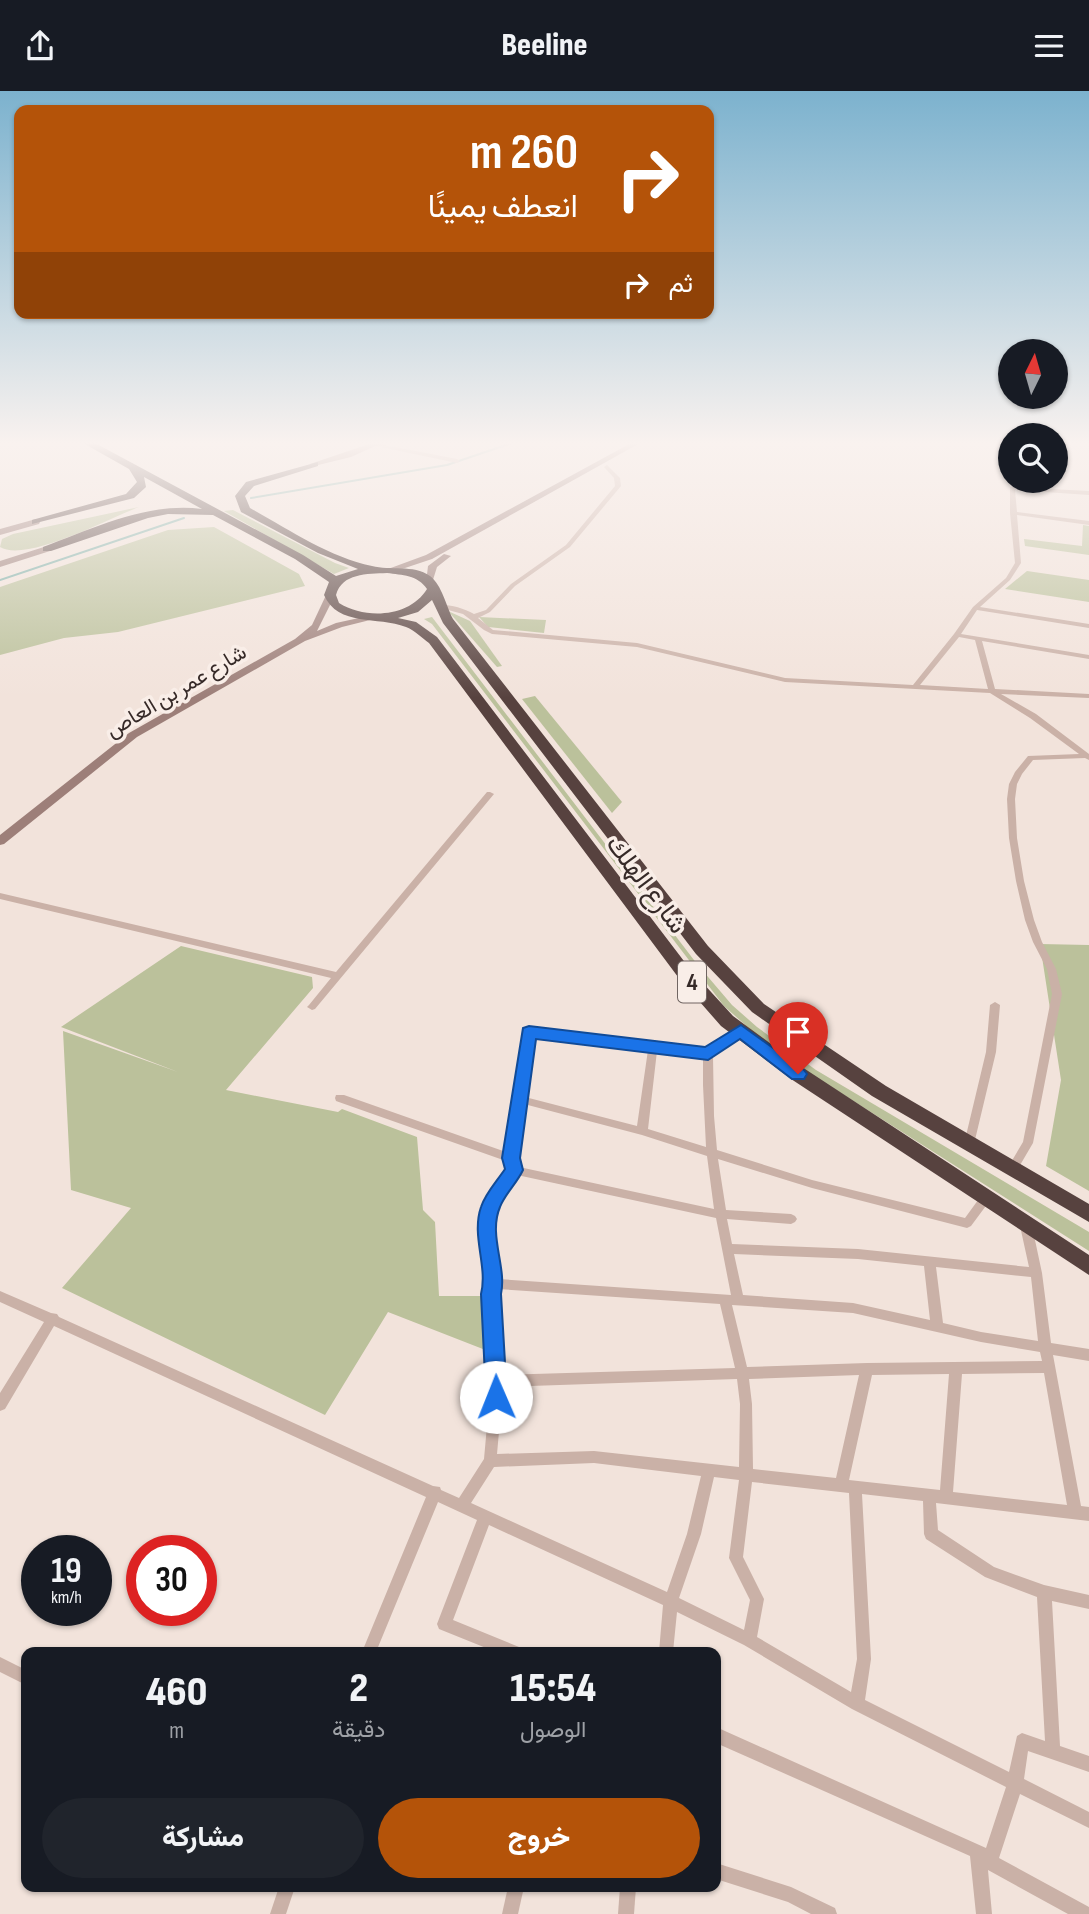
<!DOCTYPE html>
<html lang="ar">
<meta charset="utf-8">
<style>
body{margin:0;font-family:"Sofia Sans Condensed",Vazirmatn,sans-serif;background:#20242c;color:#f1f3f6;direction:rtl;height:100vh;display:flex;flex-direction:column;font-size:26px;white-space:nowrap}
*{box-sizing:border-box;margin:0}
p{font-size:23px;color:#9ea1a6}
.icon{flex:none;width:38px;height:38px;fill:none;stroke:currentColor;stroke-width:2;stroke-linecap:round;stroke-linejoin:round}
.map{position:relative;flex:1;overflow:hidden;direction:ltr}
.drawer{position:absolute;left:21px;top:1556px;width:700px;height:245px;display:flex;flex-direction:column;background:#171b24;border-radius:14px;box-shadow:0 2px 5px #0004;direction:rtl}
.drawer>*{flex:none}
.guide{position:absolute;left:14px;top:14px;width:700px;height:214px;border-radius:14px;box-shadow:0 2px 5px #0004;direction:rtl;background:#b45309;color:#fff;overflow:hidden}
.needle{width:46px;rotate:5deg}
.tools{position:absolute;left:998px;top:248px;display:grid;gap:14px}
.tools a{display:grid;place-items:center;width:70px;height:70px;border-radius:50%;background:#171b24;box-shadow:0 2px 5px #0004;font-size:35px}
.speed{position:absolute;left:21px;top:1444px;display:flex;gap:14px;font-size:35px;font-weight:700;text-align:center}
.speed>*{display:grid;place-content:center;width:91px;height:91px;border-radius:50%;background:#171b24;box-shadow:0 2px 5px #0004;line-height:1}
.speed small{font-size:18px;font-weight:400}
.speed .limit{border:10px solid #d22;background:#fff;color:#111}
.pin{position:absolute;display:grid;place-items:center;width:60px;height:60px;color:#fff;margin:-72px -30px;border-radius:50% 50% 50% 0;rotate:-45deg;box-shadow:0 0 7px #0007}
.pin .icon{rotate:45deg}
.me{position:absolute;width:77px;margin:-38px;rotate:359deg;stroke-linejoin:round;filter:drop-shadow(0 0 5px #0008)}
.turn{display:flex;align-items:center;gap:24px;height:147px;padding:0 21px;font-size:32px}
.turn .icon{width:91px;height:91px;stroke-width:2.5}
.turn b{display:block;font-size:49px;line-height:60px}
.then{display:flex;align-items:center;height:66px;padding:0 21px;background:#0003;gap:14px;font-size:26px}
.eta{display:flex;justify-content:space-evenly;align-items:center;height:119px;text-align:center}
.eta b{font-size:42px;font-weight:800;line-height:49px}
.action{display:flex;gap:14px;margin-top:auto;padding:14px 21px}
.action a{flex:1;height:80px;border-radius:42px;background:#b45309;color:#fff;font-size:28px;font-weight:800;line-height:80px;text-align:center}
.action a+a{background:#20242c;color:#f1f3f6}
header{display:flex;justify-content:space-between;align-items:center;height:91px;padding:0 21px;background:#171b24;font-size:32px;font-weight:800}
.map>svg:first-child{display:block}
.green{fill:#bbc19b}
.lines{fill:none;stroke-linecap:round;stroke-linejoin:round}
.stream{stroke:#7bafa7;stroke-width:2}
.street{fill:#cab1a7;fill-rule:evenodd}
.secondary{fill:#9d7f79;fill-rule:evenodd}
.highway{fill:#57423f;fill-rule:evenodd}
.route{fill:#1a73e8;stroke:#114b97;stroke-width:2}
.labels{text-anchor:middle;stroke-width:7;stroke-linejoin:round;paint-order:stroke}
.far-street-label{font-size:21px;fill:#362a28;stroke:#f9eee8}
.shield{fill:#f9eee8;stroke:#706562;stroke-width:2}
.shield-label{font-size:24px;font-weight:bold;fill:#362a28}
.street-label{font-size:26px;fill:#362a28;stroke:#f9eee8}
</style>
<header><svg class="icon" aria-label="menu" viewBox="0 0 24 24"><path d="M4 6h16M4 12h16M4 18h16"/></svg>Beeline<svg class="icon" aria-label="share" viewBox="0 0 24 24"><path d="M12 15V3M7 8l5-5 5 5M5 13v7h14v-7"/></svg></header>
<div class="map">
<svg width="1089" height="1823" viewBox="0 0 1089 1823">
<rect width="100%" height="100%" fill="#f2e3db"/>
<g class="green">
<path d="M139,416C110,427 26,472 0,456L2,448L13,443Z"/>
<path d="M233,419L335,472L349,477L334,483L224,420Z"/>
<path d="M1083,434L1089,435V464L1025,455L1024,448L1082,455Z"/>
<path d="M214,436L299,483L305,495L118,541L64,547L0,564V496L168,439Z"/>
<path d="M1027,480L1089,489V511L1005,498Z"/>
<path d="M448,520L470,530L502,575L497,576Z"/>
<path d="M432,526L697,873L732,914L757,936L816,979L1089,1141V1160L811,983L751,939L724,915L432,533L424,528Z"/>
<path d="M479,526L546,529L544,542L488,536Z"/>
<path d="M535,605L622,711L612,722L522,608Z"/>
<path d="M1040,853L1089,854V1100L1046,1075L1061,989Z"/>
<path d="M181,855L312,886L313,897L226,999L338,1021L342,1018L417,1046L423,1119L435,1131L439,1205H482L488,1260L388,1221L325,1324L62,1197L131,1117L71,1099L63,940L178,981L61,936Z"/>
</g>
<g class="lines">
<g class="stream">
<path d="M251,407L447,374L512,352"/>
<path d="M0,489L184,427"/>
</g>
<g class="street">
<path d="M374,352L457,368L460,370L457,372L376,355L373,353Z"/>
<path d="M607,374L620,387L621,395L570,456L515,495L490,521L478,527L493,539L637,552L785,587L913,594L954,543L973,516L1006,487L1015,472L1010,422V396L1089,400V404L1015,399L1017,421L1089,430V434L1017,424L1021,472L1010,489L980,516L1089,533V537L977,519L961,543L1089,564V568L982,550L995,598L1089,603V607L1001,603L1036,623L1089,663V669L1085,667L1033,669L1022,683L1017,693L1015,708L1017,747L1024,790L1034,829L1042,851L1056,878L1062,903L1033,1052L1016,1081L1012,1082L1008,1081L1007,1078L1023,1051L1052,903L1047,878L1033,851L1025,829L1016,790L1009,747L1007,708L1009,693L1015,681L1028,665L1079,663L1030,627L990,602L785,591L637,556L492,543L484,539L463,523L437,516V514C449,513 463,517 474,523L486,519L511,493L566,454L615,395L614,387L604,376ZM959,546L975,549L988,598L920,594Z"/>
<path d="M487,701H490L494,703L315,918L312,919L307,916L309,914L331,887L0,808V802L336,881Z"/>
<path d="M995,911L1000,914L996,961L974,1053L973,1056L969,1057L965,1056L964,1053L986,961L990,914Z"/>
<path d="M741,936L744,937L746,940L744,943L713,965L714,1025L717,1059L812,1089L965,1127L981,1105L985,1103L989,1105L991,1108L971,1135L967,1137L812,1097L718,1068L726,1119L791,1123L795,1125L797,1128L795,1131L791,1133L727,1128L732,1153L858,1158L1029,1176L1020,1135L1022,1132L1026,1130L1030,1132L1032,1135L1042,1182L1051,1252L1089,1258V1270L1053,1264L1081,1415L1089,1416V1430L936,1412L938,1439L994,1476L1044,1494L1089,1504V1518L1052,1510L1060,1655L1089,1665V1681L1028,1660L1024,1688L1089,1721V1737L1020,1703L999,1767L1089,1816V1823H1068L988,1779L992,1823H976L970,1765L716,1652V1636L986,1757L1006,1696L852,1618L744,1554L677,1521L673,1561H659L663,1514L489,1434L453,1529L519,1556L521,1561H496L439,1538L437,1533L477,1429L438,1411L376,1561H362L426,1406L54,1235L5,1318L0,1320V1302L44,1231L0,1211V1200L51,1222L57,1223L59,1226L433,1395L440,1396L441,1399L459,1407L484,1368L491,1290L485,1203L486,1182L482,1148V1127L491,1103L508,1079L506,1070L336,1010L335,1007L336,1004H344L506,1061L514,1010L513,1008L515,1005L526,938L529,937L706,959ZM533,945L648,959L637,1035L525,1006ZM657,960L703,966V994L706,1056L648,1038ZM524,1013L642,1044L707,1065L714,1118L519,1076L516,1067ZM517,1084L716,1127L731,1204L498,1188C498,1163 486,1136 497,1111C502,1101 511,1093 517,1084ZM734,1163L858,1168L924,1175L930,1229L853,1212L743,1204ZM936,1176L1031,1186L1038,1250L981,1241L943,1232ZM498,1198L720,1213L735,1277L503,1284ZM732,1214L853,1222L981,1251L1040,1261L1042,1270L867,1272L747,1276ZM1044,1282L1067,1414L953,1401L962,1283ZM949,1283L940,1399L849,1389L872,1284ZM859,1284L836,1387L753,1378L752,1313L749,1288ZM737,1288L740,1313L739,1376L594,1360L497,1363L503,1296ZM594,1372L701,1385L687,1443L667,1501L471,1412L494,1376ZM714,1386L739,1389L729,1467L750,1509L744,1539L679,1507L701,1443ZM752,1391L849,1402L857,1568L851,1601L757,1546L764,1508L743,1466ZM862,1403L923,1410L924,1443L926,1448L985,1486L1037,1506L1045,1650L1022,1642L1017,1645L1009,1681L865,1609L871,1568Z"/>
<path d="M0,1566L26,1579V1594L0,1581Z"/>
<path d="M716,1772L791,1796L835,1817L837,1823H811L788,1811L716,1788Z"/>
<path d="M279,1796H295L286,1823H270Z"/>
<path d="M508,1796H524L518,1823H502Z"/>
<path d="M620,1796H636L634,1823H618Z"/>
</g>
<g class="secondary">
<path d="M372,352H382L351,366L314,375L310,373Z"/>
<path d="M631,352H640L432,468L393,481L388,478L426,464Z"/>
<path d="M36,428L40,431L39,433L0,444V438Z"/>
<path d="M47,455L51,458L50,460L0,476V470Z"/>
<path d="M444,463L451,465L437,476L432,492H426L428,475Z"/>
<path d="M327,502L335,504L317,540L336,532L377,523L382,526L342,536L305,550L137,646L4,753L0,754V744L129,642L295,548L312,534Z"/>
</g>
<path class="highway" d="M83,352H95L303,464L336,485L358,478L318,462L241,421L235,405L246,391L318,371V375L254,395L245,405L250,417C288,438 329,466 372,475C390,480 413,473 430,485C442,494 446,515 453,528L708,855L764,913L886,995L1089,1113V1131L872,1005L752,921L696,863L443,532L432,509L418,521L398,527L416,531L437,546L690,878L733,925L805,978L1089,1164V1184L791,988L721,935L678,886L429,552C422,547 414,539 406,536C378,525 338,536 324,504L329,491L295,468L213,424L168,423L148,427L51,460H43V456C94,437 147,411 202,418L144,386L146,396L134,407L32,433V429L126,403L137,391L129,378ZM387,482C402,484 418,484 427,498C410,526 366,529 339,512L336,504C342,482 367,483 387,482Z"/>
</g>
<linearGradient id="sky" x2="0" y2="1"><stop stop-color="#7cb2ce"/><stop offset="0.58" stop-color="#f9f2ef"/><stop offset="1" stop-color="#f9f2ef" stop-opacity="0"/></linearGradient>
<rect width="1089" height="607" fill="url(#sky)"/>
<path class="route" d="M741,934L804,979L807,983L804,988H792L740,948L708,969L536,948L520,1067L523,1079C517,1092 505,1103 500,1116C488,1144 507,1176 501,1203L507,1306L504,1313L496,1316L489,1313L486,1306L481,1203C488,1175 471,1145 481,1116C485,1103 497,1090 505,1078L502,1067L523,937L529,935L705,956Z"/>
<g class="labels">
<g class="far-street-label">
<text transform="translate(176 600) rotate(-31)" y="7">شارع عمر بن العاص</text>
</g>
<rect class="shield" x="678" y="870.5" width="28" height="41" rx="5"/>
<g class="shield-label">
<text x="692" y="899">4</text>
</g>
<g class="street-label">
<text transform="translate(647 793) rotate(53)" y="9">شارع الهلك</text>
</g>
</g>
</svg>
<div class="tools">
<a><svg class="needle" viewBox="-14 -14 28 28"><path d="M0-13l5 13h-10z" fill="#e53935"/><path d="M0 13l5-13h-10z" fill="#9ea1a6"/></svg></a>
<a><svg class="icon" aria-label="search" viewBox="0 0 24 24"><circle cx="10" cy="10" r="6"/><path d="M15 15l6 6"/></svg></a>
</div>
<div class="speed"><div>19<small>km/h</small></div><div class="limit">30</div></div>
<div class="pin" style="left:798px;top:983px;background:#d93025"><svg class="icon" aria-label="arrive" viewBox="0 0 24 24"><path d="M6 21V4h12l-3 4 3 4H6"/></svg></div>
<svg class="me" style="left:496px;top:1306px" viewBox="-20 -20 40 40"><circle r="19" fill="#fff"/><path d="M0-13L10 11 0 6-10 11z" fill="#1a73e8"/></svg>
<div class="guide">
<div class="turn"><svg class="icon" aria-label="right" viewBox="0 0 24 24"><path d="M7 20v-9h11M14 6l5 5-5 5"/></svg><div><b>260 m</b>انعطف يمينًا</div></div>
<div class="then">ثم<svg class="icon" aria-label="right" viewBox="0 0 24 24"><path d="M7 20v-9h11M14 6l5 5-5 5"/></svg></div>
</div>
<section class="drawer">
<div class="eta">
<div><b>15:54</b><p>الوصول</p></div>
<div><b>2</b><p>دقيقة</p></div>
<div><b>460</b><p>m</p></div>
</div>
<div class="action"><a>خروج</a><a>مشاركة</a></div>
</section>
</div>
